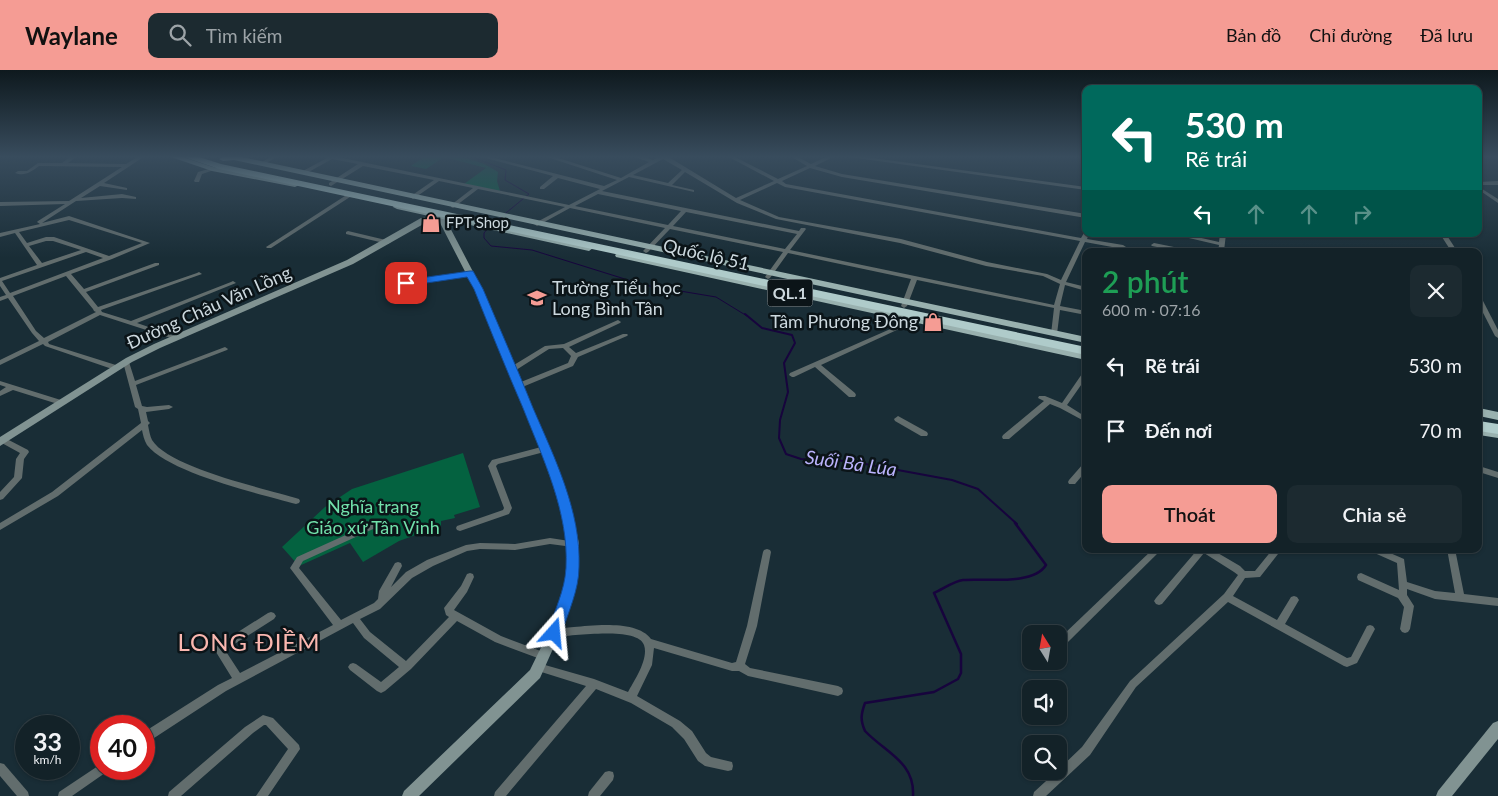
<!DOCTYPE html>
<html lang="vi">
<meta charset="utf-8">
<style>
body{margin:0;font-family:Lato,sans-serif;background:#1c2a30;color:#f1f3f6;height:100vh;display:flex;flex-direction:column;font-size:19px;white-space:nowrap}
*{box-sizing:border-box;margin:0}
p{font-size:16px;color:#9da4a8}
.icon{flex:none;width:28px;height:28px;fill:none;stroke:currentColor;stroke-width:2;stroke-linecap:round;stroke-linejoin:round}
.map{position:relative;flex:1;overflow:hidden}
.side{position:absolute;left:1082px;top:178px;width:400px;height:305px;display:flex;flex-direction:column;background:#132228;border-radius:10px;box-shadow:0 1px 4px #0004,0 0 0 1px #323f45}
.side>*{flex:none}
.banner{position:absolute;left:1082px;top:15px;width:400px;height:152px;border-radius:10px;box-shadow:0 1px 4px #0004,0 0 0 1px #323f45;background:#00695c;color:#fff;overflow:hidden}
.needle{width:32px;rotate:349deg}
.controls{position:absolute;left:1022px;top:555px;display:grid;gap:10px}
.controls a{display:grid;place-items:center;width:45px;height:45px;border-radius:10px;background:#132228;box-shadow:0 1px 4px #0004,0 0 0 1px #323f45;font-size:25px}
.speed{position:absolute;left:15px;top:645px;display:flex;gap:10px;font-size:25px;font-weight:700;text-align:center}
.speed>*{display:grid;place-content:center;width:65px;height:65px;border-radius:50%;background:#132228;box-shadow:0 1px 4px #0004,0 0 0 1px #323f45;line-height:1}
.speed small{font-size:12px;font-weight:400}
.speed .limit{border:8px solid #d22;background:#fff;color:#111}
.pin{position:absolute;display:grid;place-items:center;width:42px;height:42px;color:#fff;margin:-21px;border-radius:10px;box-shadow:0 2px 8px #0006}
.me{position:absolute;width:55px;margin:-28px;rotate:18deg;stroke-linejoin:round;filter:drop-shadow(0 0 4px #0008)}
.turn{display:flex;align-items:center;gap:18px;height:105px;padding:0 20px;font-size:22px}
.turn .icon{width:65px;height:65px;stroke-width:2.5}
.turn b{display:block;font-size:35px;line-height:42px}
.lanes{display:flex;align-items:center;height:48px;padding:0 20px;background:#0003;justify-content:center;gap:25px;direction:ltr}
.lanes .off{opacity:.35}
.round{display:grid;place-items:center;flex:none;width:52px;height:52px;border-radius:10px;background:#1c2a30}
.headline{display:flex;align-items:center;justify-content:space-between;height:85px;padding:0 20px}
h1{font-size:30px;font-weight:600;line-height:38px;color:#1e9e55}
.button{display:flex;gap:10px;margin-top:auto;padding:10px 20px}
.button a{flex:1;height:58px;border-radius:10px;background:#f59c94;color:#111;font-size:20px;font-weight:600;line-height:58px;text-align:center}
.button a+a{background:#1c2a30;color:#f1f3f6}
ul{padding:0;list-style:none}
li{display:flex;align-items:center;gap:15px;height:65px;padding:0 20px}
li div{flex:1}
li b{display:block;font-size:19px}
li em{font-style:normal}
header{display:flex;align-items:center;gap:30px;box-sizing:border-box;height:70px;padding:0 25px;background:#f59c94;color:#111}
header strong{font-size:24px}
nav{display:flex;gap:28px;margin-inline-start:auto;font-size:18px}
.search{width:350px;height:45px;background:#1c2a30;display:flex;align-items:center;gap:12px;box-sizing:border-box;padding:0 18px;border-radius:10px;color:#9da4a8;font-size:19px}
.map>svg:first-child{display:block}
.green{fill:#046240}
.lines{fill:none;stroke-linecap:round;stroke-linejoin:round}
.stream-far2{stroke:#17043d;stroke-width:1}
.stream-far1{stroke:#17043d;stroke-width:2}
.stream{stroke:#17043d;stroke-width:2.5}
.street{fill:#626d6d;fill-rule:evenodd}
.secondary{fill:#819392;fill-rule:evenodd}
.primary{fill:#99b1af;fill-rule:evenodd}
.highway{fill:#afcbca;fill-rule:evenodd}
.route{fill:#1a73e8;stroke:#114b97}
.labels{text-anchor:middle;stroke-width:5;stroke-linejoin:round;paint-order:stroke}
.far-poi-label{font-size:15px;fill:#ccd8de;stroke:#0b1418;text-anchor:start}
.shield{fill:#0b1418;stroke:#929da3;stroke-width:1}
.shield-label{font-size:16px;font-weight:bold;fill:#ccd8de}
.street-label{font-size:18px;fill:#ccd8de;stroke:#0b1418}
.poi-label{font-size:18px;fill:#ccd8de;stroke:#0b1418;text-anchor:start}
.park-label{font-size:18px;fill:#72e1ab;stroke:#0b1418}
.water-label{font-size:19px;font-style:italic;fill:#bbb3fd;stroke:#0b1418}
.near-quarter-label{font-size:24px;letter-spacing:1px;fill:#fab7b0;stroke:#0b1418}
</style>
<header>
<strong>Waylane</strong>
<div class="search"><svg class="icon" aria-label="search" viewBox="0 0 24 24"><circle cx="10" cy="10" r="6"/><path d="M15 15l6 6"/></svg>Tìm kiếm</div>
<nav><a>Bản đồ</a><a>Chỉ đường</a><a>Đã lưu</a></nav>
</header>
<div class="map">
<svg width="1498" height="726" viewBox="0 0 1498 726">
<rect width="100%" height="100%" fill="#192d36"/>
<g class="green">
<path d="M425,86C454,86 474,86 498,102L497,111L500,121L464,114L486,98L444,87L426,99L411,96Z"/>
<path d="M463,383L480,437L454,445L455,448L441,451V456L399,471L363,492L350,473L299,496L282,477L325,437L352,419Z"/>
</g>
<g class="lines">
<g class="stream-far2">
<path d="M470,86L506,100L505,110L529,124L495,152"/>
<path d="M489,157L484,163V168L491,176L532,180L644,215L716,227L747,246"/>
</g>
<path class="stream-far1" d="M745,244L762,258L792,265L795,273L784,293L788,322L780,350L779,368L786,384L801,389L849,391L952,410L978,419L1017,454"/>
<path class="stream" d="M913,726C915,692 886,683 865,661C860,650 861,644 865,633L934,622L958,609L961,603V584L934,523C943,519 954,511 963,510C984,508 1033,516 1046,495L1015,453"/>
<g class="street">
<path d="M71,86H77L68,93L126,94L139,86H145L104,113L127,118V120L100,116L81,128L122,124L136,127V129L122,128L76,131L42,153L69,146L150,173L112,189L71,204L84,219L155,193H159V195L86,222L98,237L197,203L199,202L202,204L101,240L102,242L131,251L231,212L233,211L236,213L137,253L178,267L179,268L178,269H174L100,245L48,272L49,274L119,296L120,298L119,300H115L45,276L43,274L0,295V290L39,271L32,263L8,228L0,231V227L6,225L0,216V208L37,195L15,163L0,167V163L40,154L37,152L38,151L65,134L0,136V132L69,131L122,97L39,96C32,101 25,107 15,103L18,101H27L38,93H62ZM69,150L142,173L109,186L54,167H46L27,173L19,162ZM46,171H53L81,180L42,193L29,176ZM86,182L103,188L10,223L2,211ZM66,206L93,239L94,241L96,242L44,268L36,261L13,226Z"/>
<path d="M211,86H216L213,88Z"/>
<path d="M272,86H278L263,95L259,94Z"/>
<path d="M322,86H333L569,135L600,119L558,108L544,119H540V117L553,106L478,86H487L604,116L617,110L544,86H552L621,108L649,92L632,86H640L653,90L661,86H667L736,128L774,111L727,86H733L778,109L807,96L790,86H796L811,94L828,86H835L815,96L842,104L1086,144V148L842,107L810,98L782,111L786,114L1081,168L1084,163L1086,162V164H1089L1087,169L1123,175L1126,177L1123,179L1085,172L1066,212L1086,217V221L1065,215L1060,236L1086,241V245L1060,240L1057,264L1054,266L1051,264L1054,238L917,210L907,236L904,238L901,236L911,209L788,183L770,208L768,209L765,207L783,182L670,159L648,182L646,183L643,181L644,180L665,158L570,138L537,156L534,154L535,153L565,137L478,119L453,138L451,137V135L473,118L439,111L413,129L410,127L411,126L434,110L363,96L331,116L329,115V113L358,94L332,89L305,104H301V102L327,88ZM663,89L682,100L668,113L633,105ZM685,102L737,133L776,149L900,173L986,196L1043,206L1060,214L1054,235L790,180L806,159L805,158H801L799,161L602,121L629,107L694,122V120L672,115ZM777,113L785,117L1080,171L1061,210L1047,204L987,192L901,169L779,147L740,130ZM598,124L681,141L668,155L575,136ZM686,142L797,164L785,179L673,156Z"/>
<path d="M842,86H858L1086,117V120Z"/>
<path d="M212,98L214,99V100L202,104L199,112H195L194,111L198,102Z"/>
<path d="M1498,111V115H1479V112Z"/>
<path d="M1479,117L1498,129V133L1479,120Z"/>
<path d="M348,124L351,126L350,127L271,178H267L266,177Z"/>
<path d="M348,161L390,171L391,172L388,174L346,164V162Z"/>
<path d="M1175,164H1184L1219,172L1220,164H1226L1224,181H1218L1219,175L1176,165Z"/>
<path d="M1429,164H1446L1457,181H1451L1442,167L1432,166Z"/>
<path d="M1154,173L1184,179L1187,181H1177L1152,176L1151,175Z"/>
<path d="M470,201L473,203L472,204L390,218L387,216L390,214Z"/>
<path d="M1479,227L1482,229L1498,260V268L1495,266L1479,235Z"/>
<path d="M914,242L917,244L912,251L899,259L821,295L855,323L856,325L855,327H849L815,297L794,307H792L789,305L790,303L895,257L908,249L912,243Z"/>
<path d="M618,250L621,252L620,253L569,277L576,283L623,264H627L628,265L627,266L578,287L573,296L520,318H516L514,316L516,314L568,293L571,286L563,278L549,279L513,302H509L508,300L509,298L545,276L564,274Z"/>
<path d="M225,277L228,279L227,280L136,315L142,336L147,337L169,335L173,337L169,339L146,342L148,351L150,353L148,355C149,360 150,366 152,370C169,398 267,419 299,429L300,431L299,433L296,434C260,424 169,403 147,375C144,370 143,365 142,360L58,426L0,460V453L52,422L141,353L138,339L135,337L123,292L124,290H128L129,292L135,311Z"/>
<path d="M1084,301H1086V308L1067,335L1086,347V352L1060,338L1050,334L1009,369H1003L1002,367L1003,365L1044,331L1038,328L1039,326H1045L1062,333Z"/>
<path d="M0,311L64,331L65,333L61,335L13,320L0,326V321L6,317L0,315Z"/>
<path d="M898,346L927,362L928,364L927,366H921L895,351L894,349Z"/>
<path d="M3,367L28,380L29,382L24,389L22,408L3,429L0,430V422L14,407L16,389L20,383L0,372V369Z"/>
<path d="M545,376L548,377L549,379L548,381L498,394L496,396L512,438L509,444L460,461L457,460L456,458L457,456L503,440L504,438L488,396L492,390Z"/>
<path d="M1086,393V401L1075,414H1069L1068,412L1069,410L1083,394Z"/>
<path d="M1479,396L1498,402V408L1479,402Z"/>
<path d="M379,450L382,451L383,453L382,455L303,491L299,498L341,550L374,533L378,529L379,521L395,493L398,492L401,493L402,496L391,517L406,502L427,490L466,475L480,473L515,474L550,468L576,472L577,474L576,476L573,477L550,474L515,480L480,479L467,481L433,496L412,508L380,539L360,549L370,562L406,591L449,547L446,545L444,538L461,516L467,504L470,503L473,504L474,507L467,522L454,540L501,566L546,583L548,586L546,589L543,590L495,572L457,551L411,599L385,621L381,623L377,621L350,600L348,597L350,594L353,593L356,594L381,612L399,597L364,568L353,553L226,621L148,672L144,673V662L218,615L232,608L216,582L214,579L216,576L268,543L271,542L274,543L276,546L274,549L225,580L240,603L333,555L290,498L297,487Z"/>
<path d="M767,479L770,480L771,482L757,556L745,594L750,598L838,616L842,618L843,621L842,624L838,626L748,606L739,601H732L654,578L652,595L637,626L680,651L692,661L706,683L711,687L732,692L733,696L732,700L728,701L705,696L698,691L684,669L672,657L631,633L596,619L506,726H494L495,722L586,616L535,600L533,597L535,594L538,593L594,609L628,622C634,611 649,589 644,575C638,556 571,566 554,567L551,566L549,563L551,560C558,558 567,558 574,557C594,555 638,550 651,569L732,593L736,592L747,556L763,482L764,480Z"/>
<path d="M1153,479H1162L1068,572L1065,573L1062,572L1060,569L1062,566Z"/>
<path d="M1198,479H1211L1240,496L1245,501H1255L1272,480H1278L1279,482L1278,484L1260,507L1245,508L1233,526L1277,550L1291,527L1294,526L1297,527L1299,530L1285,554L1347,588L1351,587L1367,556L1370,555L1373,556L1375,559L1357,593L1347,597L1344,596L1228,532L1136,617L1090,685L1046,726H1033L1034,722L1057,701H1059V699L1082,677L1130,611L1224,524L1238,505L1234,502L1204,483L1162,534L1159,535L1156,534L1154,531L1156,528Z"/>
<path d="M1369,479H1381L1404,489L1407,512L1435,521L1455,523L1447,479H1455L1464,524L1498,528V536L1435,529L1407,519V525L1414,536L1410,559L1408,562L1405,563L1402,562L1400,559L1404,537L1398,528L1358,510L1357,507L1358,504L1361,503L1399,520L1397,493L1370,481Z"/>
<path d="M263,645L273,648L299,675L300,679L268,726H256L288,679L266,655H264L253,663L181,726H168L169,722L245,657Z"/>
<path d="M0,693L4,694L28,722L29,726H17L0,706Z"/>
<path d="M101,694V699H106L105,703L72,726H58L59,722Z"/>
<path d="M609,701L613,702L614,706L613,710L600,726H588L589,722L605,702Z"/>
</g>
<g class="secondary">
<path d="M437,144L445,148L482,219L550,379L567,426L574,449L579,474L578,499L576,518L560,563L540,608L419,726H402L404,721L530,600L548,563L564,518L566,499L567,474L562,449L557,426L540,379L474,219L438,149L427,152L353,194L160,278L132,292L0,376V367L126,288L154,274L347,190L421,148Z"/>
<path d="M1498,651V669L1452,726H1436L1438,721L1493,653Z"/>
</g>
<g class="primary">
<path d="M168,86H180L213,97L295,113L299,115L295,117L212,101Z"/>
<path d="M237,86L1086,267V273L234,90L223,91L219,89L223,87Z"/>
<path d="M394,135L589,175L593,178L589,181L397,139L393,137Z"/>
<path d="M619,182L1086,284V290L616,187L615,185Z"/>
<path d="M1479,338L1498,342V350L1479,346Z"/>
<path d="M1479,357L1498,360V368L1479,365Z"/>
</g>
<g class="highway">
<path d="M181,86H196L221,94L1086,277V285L219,99Z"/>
<path d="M1479,351L1498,354V364L1479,361Z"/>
</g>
</g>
<linearGradient id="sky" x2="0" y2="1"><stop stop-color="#0e191e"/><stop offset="0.46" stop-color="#384c5d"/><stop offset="1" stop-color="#384c5d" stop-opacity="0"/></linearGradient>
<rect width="1498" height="188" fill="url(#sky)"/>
<path class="route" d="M470,201H473L483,219C500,259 517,298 533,338C555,389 581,441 579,497C579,520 568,542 562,563L559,568L554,569L549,568L547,563C554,542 565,520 566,498C569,442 543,389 523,338C506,299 490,259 474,219L467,207L406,216L401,213L406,210Z"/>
<defs>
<g id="shop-bare" transform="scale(1.5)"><path d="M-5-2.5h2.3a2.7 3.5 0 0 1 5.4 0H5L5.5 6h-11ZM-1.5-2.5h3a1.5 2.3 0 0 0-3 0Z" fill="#f59c94" stroke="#0b1418" stroke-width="2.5" paint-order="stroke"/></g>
<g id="school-bare" transform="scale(1.5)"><path d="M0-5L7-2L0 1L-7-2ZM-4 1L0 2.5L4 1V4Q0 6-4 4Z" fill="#f59c94" stroke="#0b1418" stroke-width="2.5" paint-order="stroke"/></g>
</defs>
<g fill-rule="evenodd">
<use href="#shop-bare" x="431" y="153"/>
<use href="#school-bare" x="537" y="228"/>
<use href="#shop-bare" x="933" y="252"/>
</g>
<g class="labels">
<g class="far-poi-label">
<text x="446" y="158">FPT Shop</text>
</g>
<rect class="shield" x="767.5" y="209.5" width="45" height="27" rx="4"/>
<g class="shield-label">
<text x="790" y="229">QL.1</text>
</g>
<g class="street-label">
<text transform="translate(706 185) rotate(13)" y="6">Quốc lộ 51</text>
<text transform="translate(209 238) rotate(-24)" y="6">Đường Châu Văn Lồng</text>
</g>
<g class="poi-label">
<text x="552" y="224">Trường Tiểu học<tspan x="552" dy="21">Long Bình Tân</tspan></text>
<text x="918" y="258" text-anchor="end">Tâm Phương Đông</text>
</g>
<g class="park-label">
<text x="373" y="443">Nghĩa trang<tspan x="373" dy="21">Giáo xứ Tân Vinh</tspan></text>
</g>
<g class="water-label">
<text transform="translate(851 393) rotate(8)" y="7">Suối Bà Lúa</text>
</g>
<g class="near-quarter-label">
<text x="249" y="581">LONG ĐIỀM</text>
</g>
</g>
</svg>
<div class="controls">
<a><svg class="needle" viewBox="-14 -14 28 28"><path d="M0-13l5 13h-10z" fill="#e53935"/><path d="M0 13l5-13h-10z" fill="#9da4a8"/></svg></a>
<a><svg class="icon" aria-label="sound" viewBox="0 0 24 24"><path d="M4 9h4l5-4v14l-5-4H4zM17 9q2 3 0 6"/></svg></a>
<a><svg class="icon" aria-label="search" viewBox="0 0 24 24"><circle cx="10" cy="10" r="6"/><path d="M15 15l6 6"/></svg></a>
</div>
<div class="speed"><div>33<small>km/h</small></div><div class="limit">40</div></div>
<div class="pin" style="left:406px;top:213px;background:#d93025"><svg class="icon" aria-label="arrive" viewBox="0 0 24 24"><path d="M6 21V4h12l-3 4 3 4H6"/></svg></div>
<svg class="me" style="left:554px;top:563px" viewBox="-20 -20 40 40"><path d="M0-17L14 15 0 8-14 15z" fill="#1a73e8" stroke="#fff" stroke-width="4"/></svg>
<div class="banner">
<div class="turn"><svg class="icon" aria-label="left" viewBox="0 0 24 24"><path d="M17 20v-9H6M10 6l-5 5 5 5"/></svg><div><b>530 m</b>Rẽ trái</div></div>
<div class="lanes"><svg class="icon" aria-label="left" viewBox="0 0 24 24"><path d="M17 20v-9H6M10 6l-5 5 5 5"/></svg><svg class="icon off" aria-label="ahead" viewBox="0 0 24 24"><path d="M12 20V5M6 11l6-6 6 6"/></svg><svg class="icon off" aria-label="ahead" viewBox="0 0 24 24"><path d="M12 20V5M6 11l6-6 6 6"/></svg><svg class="icon off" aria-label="right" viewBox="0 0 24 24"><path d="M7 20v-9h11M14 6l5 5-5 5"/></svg></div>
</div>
<section class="side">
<div class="headline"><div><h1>2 phút</h1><p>600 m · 07:16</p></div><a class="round"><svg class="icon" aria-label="close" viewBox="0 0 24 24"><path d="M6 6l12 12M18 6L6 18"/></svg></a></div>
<ul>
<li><svg class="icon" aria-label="left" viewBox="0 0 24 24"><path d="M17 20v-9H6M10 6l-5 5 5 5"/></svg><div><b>Rẽ trái</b></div><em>530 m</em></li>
<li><svg class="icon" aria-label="arrive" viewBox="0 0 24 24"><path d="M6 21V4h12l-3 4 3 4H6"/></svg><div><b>Đến nơi</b></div><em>70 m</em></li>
</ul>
<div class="button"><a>Thoát</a><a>Chia sẻ</a></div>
</section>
</div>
